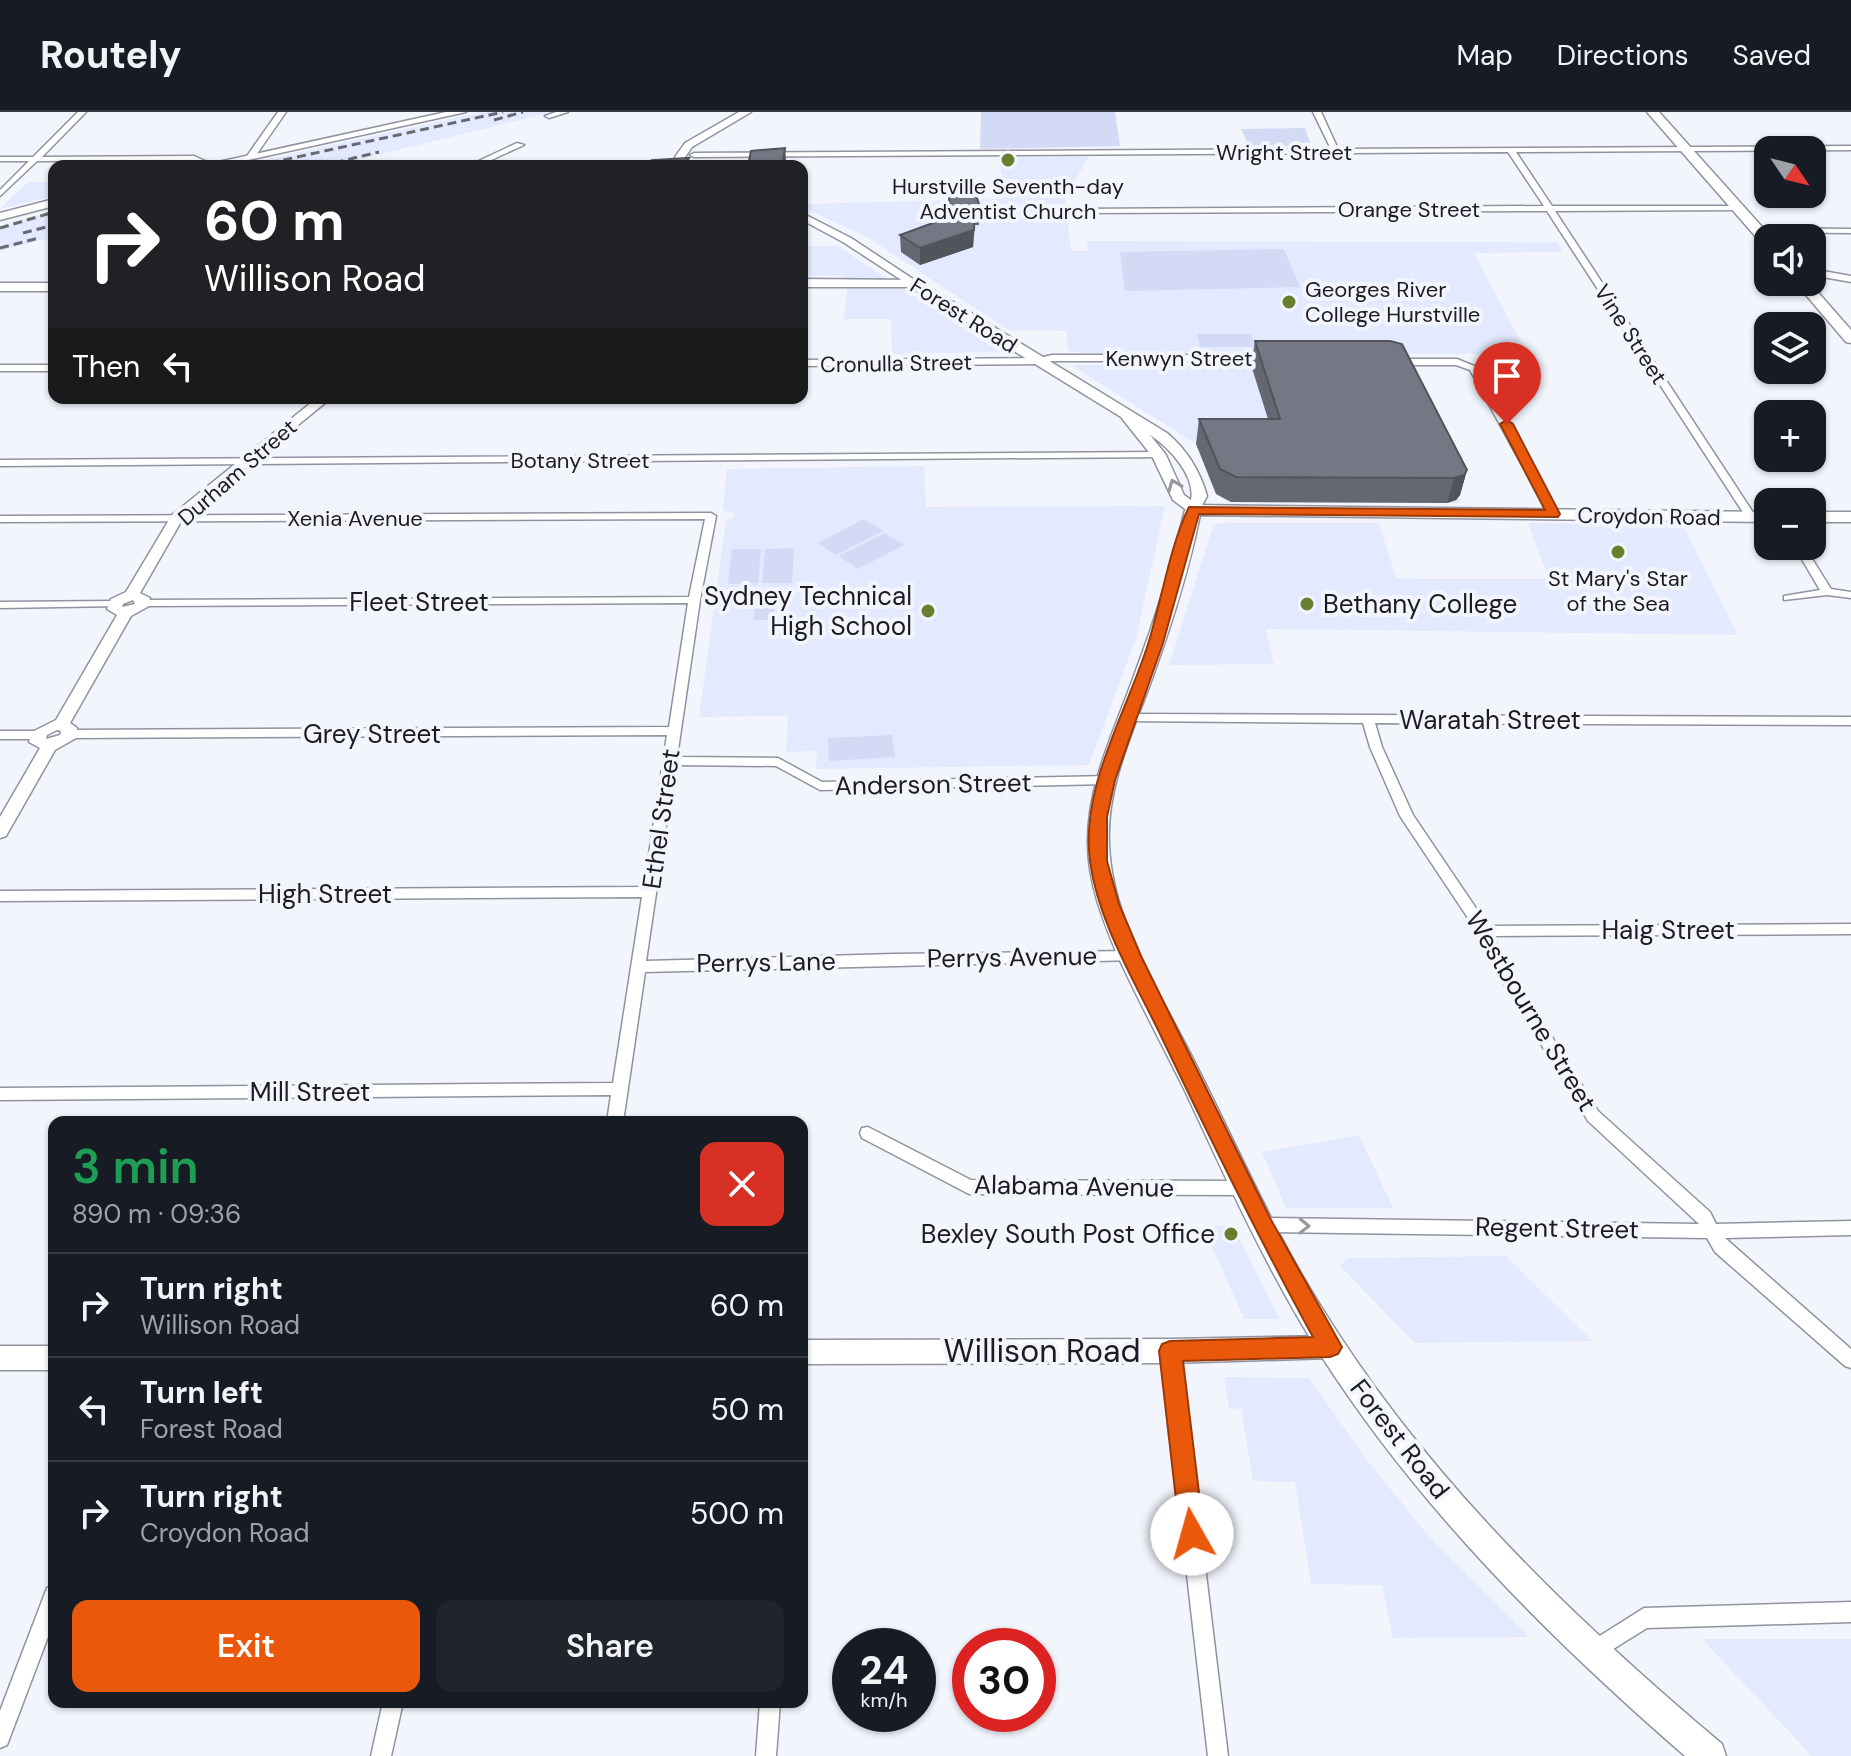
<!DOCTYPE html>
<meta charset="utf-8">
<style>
body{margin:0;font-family:"DM Sans",sans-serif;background:#20242c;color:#f1f3f6;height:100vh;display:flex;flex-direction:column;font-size:30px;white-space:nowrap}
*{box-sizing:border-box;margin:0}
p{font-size:26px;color:#9ea1a6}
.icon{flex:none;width:44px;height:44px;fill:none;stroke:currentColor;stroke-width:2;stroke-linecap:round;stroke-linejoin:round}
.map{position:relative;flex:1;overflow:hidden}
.side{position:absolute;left:48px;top:1004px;width:760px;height:592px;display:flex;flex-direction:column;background:#171b24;border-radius:16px;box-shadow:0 2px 6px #0004}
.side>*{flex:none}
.guide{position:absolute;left:48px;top:48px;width:760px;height:244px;border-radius:16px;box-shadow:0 2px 6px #0004;background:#202124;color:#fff;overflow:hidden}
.needle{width:52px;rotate:125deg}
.tools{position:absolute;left:1754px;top:24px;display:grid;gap:16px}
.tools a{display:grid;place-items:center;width:72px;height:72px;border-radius:16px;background:#171b24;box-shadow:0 2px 6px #0004;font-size:40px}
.speed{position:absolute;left:832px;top:1516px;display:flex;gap:16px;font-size:40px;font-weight:700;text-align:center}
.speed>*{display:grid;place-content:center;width:104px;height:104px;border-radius:50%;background:#171b24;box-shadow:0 2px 6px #0004;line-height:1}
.speed small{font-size:20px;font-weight:400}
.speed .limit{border:12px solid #d22;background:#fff;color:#111}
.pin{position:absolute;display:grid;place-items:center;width:68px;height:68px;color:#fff;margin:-82px -34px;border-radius:50% 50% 50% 0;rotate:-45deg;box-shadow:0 0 8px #0007}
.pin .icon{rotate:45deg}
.me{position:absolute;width:88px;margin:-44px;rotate:353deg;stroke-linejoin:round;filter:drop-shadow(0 0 6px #0008)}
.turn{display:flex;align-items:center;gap:28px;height:168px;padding:0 24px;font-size:36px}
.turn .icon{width:104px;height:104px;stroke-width:2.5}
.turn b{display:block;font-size:56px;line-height:68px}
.then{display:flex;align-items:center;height:76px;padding:0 24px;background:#0003;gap:16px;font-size:30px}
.round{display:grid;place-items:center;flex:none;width:84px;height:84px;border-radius:16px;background:#20242c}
.overview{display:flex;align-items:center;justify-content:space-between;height:136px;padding:0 24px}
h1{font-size:48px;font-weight:600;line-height:60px;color:#1e9e55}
.primary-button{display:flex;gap:16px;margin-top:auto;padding:16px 24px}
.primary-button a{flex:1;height:92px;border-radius:16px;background:#ea580c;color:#fff;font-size:32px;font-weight:600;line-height:92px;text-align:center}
.primary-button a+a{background:#20242c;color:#f1f3f6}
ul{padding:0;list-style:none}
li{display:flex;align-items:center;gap:24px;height:104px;padding:0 24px;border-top:2px solid #363941}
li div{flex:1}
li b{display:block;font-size:30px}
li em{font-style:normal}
header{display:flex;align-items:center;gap:48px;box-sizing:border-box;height:112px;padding:0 40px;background:#171b24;border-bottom:2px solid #363941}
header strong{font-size:38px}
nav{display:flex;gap:44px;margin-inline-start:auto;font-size:28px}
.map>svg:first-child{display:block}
.built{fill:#e3e9fe}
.green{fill:#d2daf6}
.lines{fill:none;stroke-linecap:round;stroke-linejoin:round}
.minor-casing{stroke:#90939f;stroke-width:3}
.tertiary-casing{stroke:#90939f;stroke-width:3}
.secondary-casing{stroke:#90939f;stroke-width:3}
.primary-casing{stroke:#90939f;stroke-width:3}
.minor{fill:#fff;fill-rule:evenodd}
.tertiary{fill:#fff;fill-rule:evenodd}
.secondary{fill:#fff;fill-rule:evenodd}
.primary{fill:#fff;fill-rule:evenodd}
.rail{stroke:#696a70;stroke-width:3;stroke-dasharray:9 5;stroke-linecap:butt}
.wall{fill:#656772}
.shaded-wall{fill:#52545c}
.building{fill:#757884;stroke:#52545c;stroke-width:2}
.oneway{stroke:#98999b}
.route{fill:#ea580c;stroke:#983908;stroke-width:2}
.poi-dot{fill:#697f30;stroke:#f3f5fd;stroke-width:3}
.labels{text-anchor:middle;stroke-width:8;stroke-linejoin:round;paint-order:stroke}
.far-street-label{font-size:22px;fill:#1b1c21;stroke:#f3f5fd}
.far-poi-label{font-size:22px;fill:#1b1c21;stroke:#f3f5fd}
.poi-label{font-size:26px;fill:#1b1c21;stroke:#f3f5fd;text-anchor:end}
.street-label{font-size:26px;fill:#1b1c21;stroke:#f3f5fd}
.near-street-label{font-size:32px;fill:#1b1c21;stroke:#f3f5fd}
</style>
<header>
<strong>Routely</strong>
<nav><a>Map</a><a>Directions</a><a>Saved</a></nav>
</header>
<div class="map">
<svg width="1851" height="1644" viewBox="0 0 1851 1644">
<rect width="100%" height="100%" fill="#f3f5fd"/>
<g class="built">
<path d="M482,0H551L333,54H238Z"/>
<path d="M1089,45L1065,85L1071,139H1088L1087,129L1557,130L1563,140L1474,141L1527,242L1084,241L1068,239L1066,219L1008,218L867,125L802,95V92L1002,87L1000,46Z"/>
<path d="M28,70H54V84L0,97Z"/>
<path d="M54,99V125L0,139V114Z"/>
<path d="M802,134H837L1000,240L892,242L891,207H844L847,179L844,164L802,163Z"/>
<path d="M1071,253H1398L1461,391L1227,390L1216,382L1196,332Z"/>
<path d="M924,354L926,395L1165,394L1136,526L1089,653L816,657L817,639L786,640L788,604L699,605L726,408L735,405L734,401L723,398L727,357Z"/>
<path d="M1220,411H1379L1396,466L1421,467H1549L1528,411L1683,413L1738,523L1266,517L1274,552L1169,553L1213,414Z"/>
<path d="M1359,1023L1393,1096H1286L1262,1040Z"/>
<path d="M1232,1113L1280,1207H1244L1203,1114Z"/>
<path d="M1506,1144L1592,1229L1415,1231L1340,1154L1347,1146Z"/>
<path d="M1224,1265L1309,1266L1366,1347L1426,1421L1530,1525L1393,1526L1382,1473L1311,1472L1295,1370L1253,1369L1241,1297L1229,1296Z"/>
<path d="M1702,1527H1851V1644H1812Z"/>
</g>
<g class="green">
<path d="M981,0H1115L1120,34L980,37Z"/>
<path d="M1305,16L1311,34H1249L1241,17Z"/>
<path d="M1284,137L1300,175L1125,179L1120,140Z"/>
<path d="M1197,222H1251L1255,235H1200Z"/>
<path d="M864,407L883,419L836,443L818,431Z"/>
<path d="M885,421L904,433L858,457L839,444Z"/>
<path d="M794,436L792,471H762L765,437Z"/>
<path d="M732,437H761L758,471L728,472Z"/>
<path d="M758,478H778L773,508H753Z"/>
<path d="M892,623L895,645L829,649L828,626Z"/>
</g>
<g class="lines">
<g class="minor-casing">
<g id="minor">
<path d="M78,0H86L42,45L194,44L214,53L206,54L193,48L37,49L0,84V78L29,49H0V45H33Z"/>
<path d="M278,0H286L254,46H248L247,44Z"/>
<path d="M556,0H568L549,6L545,4Z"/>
<path d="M1313,0H1321L1338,37L1851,34V38L1516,40L1552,94H1740L1744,96L1740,98L1555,99L1756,405L1755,407L1751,408L1746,405L1547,99L1078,101L1074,99L1078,97L1544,94L1508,40L694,45L690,43L694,41L1331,37Z"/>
<path d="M517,31L524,33L478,54H468Z"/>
<path d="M1755,116L1851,117V121L1758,120H1755Z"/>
<path d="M1812,157L1851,164V170L1812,163Z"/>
<path d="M1052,243H1269L1274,246L1269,249H1052L1039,252L802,254V248L1039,246Z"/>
<path d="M1457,247L1479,256L1559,402L1558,404H1550L1549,402L1470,258L1456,253H1411L1406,250L1411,247Z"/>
<rect x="0" y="253" width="54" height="6"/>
<path d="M1159,340L1163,341V345L0,354V348Z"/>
<path d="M711,401L716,404L700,488L677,645L778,646L822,670L1107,664L1113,668L1107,672L820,678L776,654L675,653L646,849L893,842L1131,839L1136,840L1138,844L1136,848L645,860L623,1010H607L611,983L0,988V976L613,971L642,785L0,789V779L644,775L667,623L70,626L64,622L70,618L669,615L688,491L144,494L138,491L144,488L689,485L705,407L0,410V404Z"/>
<path d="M1794,434H1804L1831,477L1851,480V486L1827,483L1784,488V484L1820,478Z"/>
<path d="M115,489L121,492L119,494L0,496V490Z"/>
<path d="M1129,602L1851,605V613L1375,611L1382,635L1413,703L1488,814L1851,812V822L1493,824L1503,846L1598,999L1710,1100L1716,1112L1851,1109V1123L1725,1126L1851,1237V1256L1845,1254L1715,1140L1707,1126L1262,1120L1256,1118L1254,1113L1256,1108L1262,1106L1699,1112L1588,1009L1492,852L1478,821L1400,704L1370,635L1363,611L1125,609L1123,606L1125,603Z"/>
<path d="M0,619H37L43,623L37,627H0Z"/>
<path d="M868,1015L971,1068L1245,1069L1251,1071L1253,1076L1251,1081L1245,1083L969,1082L862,1026L860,1021L862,1016Z"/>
<path d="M1170,1231L1176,1233L1179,1239L1228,1644H1208L1161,1239L1164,1233Z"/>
<path d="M54,1473V1509L7,1633L0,1636V1599L47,1476Z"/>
<path d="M1851,1490V1510L1647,1516L1594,1549L1587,1546L1584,1539L1587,1532L1644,1496Z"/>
<path d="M383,1590H403L391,1644H371Z"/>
<path d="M760,1590H780L776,1644H756Z"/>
</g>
</g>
<g class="tertiary-casing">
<g id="tertiary">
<path d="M739,0H751L692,35L685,45L692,54H682L675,45L685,31Z"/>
<path d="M802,101L851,126L919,171L909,173L843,130L802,108Z"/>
<path d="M317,286H331L182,408L140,481L150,486L149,494L131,504L70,611L77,616L76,626L55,638L6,724L0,726V705L40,636L29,630L32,620L56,608L117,503L107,497L111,487L126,480L172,403ZM133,488L135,492L122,495L123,492ZM57,618L61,619L60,623L46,627L47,623Z"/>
</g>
</g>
<g class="secondary-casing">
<g id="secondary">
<path d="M446,0H466L221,54H200Z"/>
<path d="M54,87V94L0,108V101Z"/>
<path d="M802,167L917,168L1167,321C1187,338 1200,359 1207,384L1198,401L1193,403L1173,388L1152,344L1121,305L910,175H802ZM1150,323C1169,335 1196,364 1191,388L1184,383L1166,343Z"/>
<rect x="0" y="171" width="54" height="8"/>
<path d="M1330,1224L1339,1227L1342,1235L1339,1243L1330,1246L1170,1251L802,1252V1228L1170,1227Z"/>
<rect x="0" y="1234" width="54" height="24"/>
</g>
</g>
<g class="primary-casing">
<g id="primary">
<path d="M1647,0H1659L1772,126H1768V134L1763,133Z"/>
<path d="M1795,170H1809L1851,218V231L1846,230Z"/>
<path d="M1193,393L1768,400V410L1200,403C1189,458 1172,511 1153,564C1134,617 1106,674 1109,732C1112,810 1159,879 1193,947C1235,1029 1271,1115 1320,1193C1425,1364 1570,1504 1722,1632L1726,1644H1685C1548,1525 1418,1395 1320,1242C1268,1160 1228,1071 1187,983C1164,936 1139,890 1117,842C1102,806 1088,770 1088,731C1087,672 1116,615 1135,561C1155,508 1172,454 1185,398Z"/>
<rect x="1812" y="400" width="39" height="10"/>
</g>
</g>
<use href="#minor" class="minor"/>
<use href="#tertiary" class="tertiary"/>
<use href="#secondary" class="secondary"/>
<use href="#primary" class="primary"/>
<g class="rail">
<path d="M494,8L523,0"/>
<path d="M256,54L503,0"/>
<path d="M321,54L379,40"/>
<path d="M0,116L54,100"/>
<path d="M23,121L54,113"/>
<path d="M0,136L39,126"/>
</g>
</g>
<g class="wall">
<path d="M785,36L786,54H750L749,49Z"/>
<path d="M948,73L980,96L979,113H975L973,135L920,153L901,140L900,123L949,105Z"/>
<path d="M1255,229L1467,358L1460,383L1456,388L1447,391L1231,390L1216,382L1196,332L1199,307H1268L1251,253Z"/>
</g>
<g class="shaded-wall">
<path d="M785,36L786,54H782Z"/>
<path d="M689,46L690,54H682Z"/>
<path d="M975,96L973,135L920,153V136Z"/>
<path d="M1467,358L1460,383L1456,388L1447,391L1454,366Z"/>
</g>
<g class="building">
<path d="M785,36L782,54H761L749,49L751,39Z"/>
<path d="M689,46L682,54H660L653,48Z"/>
<path d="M973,72L980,96H975L974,118L920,136L900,123L974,96L950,97L948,73Z"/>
<path d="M1255,229H1390L1402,232L1467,358L1464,363L1454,366L1236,365L1220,357L1199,307H1280Z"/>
</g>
<defs><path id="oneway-chevron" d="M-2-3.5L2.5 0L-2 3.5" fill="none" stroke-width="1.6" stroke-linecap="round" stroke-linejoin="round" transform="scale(2)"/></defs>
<g class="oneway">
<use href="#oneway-chevron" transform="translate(1174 373) rotate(-111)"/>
<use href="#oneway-chevron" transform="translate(1304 1114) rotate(1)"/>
</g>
<path class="route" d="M1507,308L1513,312L1560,402L1558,405L1199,402L1163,531L1115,668L1107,705V749L1119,792L1141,844L1270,1106L1342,1235L1338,1242L1330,1245L1183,1249L1204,1422L1201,1431L1192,1435L1183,1431L1180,1422L1159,1239L1162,1232L1170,1229L1313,1225C1258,1125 1209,1024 1160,922C1134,868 1098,810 1090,749C1080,674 1128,598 1149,529C1161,490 1171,430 1189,395L1545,398L1500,312Z"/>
<g class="poi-dot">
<circle cx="1008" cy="48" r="8"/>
<circle cx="1289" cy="190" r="8"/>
<circle cx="1618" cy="440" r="8"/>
<circle cx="1307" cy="492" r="8"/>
<circle cx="928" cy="499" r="8"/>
<circle cx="1231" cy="1122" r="8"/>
</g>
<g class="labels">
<g class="far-street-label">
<text x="1284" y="48">Wright Street</text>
<text x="1409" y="105">Orange Street</text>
<text transform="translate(964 203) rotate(32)" y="8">Forest Road</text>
<text transform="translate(1631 222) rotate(57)" y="8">Vine Street</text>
<text x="1179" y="254">Kenwyn Street</text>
<text transform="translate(896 251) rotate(-1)" y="8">Cronulla Street</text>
<text x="580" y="356">Botany Street</text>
<text transform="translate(237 360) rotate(-41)" y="8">Durham Street</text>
<text transform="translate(1649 404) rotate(1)" y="8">Croydon Road</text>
<text x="355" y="414">Xenia Avenue</text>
</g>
<g class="far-poi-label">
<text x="1008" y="82">Hurstville Seventh-day<tspan x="1008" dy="25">Adventist Church</tspan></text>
<text x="1305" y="185" text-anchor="start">Georges River<tspan x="1305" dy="25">College Hurstville</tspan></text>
<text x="1618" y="474">St Mary's Star<tspan x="1618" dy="25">of the Sea</tspan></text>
</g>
<g class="poi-label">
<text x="912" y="493">Sydney Technical<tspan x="912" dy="30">High School</tspan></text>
<text x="1323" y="501" text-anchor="start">Bethany College</text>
<text x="1215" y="1131">Bexley South Post Office</text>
</g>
<g class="street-label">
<text x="419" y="499">Fleet Street</text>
<text x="1490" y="617">Waratah Street</text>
<text x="372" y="631">Grey Street</text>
<text transform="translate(933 672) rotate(-1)" y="9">Anderson Street</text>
<text transform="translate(661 707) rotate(-82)" y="9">Ethel Street</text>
<text x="325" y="791">High Street</text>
<text x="1668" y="827">Haig Street</text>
<text transform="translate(1012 845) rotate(-1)" y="9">Perrys Avenue</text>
<text transform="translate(766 850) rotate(-1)" y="9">Perrys Lane</text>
<text transform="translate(1531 899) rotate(59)" y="9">Westbourne Street</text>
<text x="310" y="989">Mill Street</text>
<text transform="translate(1074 1074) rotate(1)" y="9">Alabama Avenue</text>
<text transform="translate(1557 1116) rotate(1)" y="9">Regent Street</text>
<text transform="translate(1400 1327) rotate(52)" y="9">Forest Road</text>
</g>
<g class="near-street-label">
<text x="1042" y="1250">Willison Road</text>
</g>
</g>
</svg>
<div class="tools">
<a><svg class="needle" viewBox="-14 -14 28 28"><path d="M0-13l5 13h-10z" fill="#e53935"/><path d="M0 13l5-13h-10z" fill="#9ea1a6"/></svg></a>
<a><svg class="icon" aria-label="sound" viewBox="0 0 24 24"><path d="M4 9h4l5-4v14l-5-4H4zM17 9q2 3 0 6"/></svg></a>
<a><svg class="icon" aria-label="layers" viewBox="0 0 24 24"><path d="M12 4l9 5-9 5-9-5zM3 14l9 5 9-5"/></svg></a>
<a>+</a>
<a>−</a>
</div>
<div class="speed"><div>24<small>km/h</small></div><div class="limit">30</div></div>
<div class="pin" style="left:1507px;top:312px;background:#d93025"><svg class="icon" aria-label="arrive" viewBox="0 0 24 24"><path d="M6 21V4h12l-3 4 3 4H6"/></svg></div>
<svg class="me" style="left:1192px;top:1422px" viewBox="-20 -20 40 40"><circle r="19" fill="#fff"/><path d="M0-13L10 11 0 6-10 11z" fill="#ea580c"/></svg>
<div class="guide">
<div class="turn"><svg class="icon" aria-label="right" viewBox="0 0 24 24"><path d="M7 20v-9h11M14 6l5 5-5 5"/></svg><div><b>60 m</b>Willison Road</div></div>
<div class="then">Then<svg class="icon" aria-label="left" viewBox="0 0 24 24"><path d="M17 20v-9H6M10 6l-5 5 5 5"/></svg></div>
</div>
<section class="side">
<div class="overview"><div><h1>3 min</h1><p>890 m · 09:36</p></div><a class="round" style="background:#d93025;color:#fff"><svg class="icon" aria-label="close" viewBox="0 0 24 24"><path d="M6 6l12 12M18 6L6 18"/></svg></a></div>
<ul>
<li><svg class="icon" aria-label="right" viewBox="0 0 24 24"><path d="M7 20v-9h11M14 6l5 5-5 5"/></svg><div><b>Turn right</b><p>Willison Road</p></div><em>60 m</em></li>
<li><svg class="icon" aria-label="left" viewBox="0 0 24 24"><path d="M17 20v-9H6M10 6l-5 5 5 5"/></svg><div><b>Turn left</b><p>Forest Road</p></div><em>50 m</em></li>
<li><svg class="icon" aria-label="right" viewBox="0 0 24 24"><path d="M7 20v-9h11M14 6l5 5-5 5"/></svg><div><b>Turn right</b><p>Croydon Road</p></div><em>500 m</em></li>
</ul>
<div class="primary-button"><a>Exit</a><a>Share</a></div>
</section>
</div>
